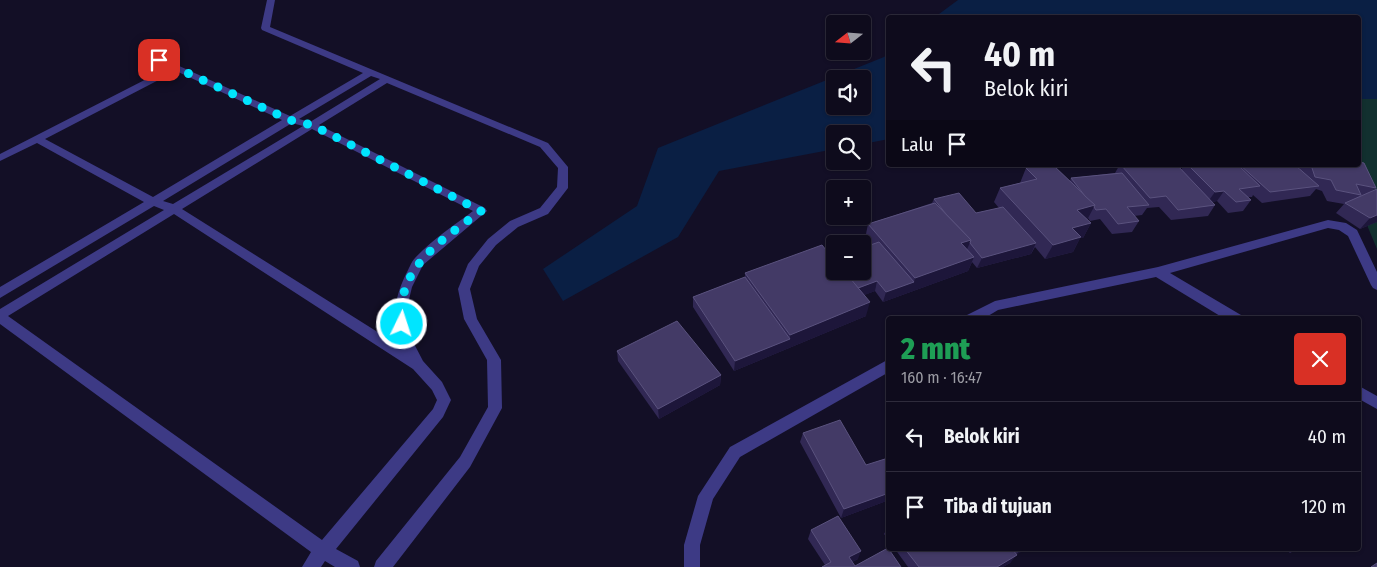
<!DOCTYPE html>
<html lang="id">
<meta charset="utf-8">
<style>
body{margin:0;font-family:"Fira Sans Condensed",sans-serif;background:#1c1929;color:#f1f3f6;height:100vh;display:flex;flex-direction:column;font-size:19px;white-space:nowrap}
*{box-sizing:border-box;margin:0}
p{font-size:16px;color:#9b9ba3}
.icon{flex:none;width:28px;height:28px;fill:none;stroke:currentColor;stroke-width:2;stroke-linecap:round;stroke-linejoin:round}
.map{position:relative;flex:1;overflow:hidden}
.sheet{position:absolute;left:886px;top:316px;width:475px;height:235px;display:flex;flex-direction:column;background:#0e0b1c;border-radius:5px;box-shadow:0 1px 4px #0004,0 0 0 1px #2e2b3b}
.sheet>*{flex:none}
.hud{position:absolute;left:886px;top:15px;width:475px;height:152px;border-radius:5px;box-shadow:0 1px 4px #0004,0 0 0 1px #2e2b3b;background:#0e0b1c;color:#f1f3f6;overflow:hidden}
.needle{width:32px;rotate:253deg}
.fabs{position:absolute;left:826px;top:15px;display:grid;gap:10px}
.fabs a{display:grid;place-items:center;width:45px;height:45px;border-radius:5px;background:#0e0b1c;box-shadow:0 1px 4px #0004,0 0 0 1px #2e2b3b;font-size:25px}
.pin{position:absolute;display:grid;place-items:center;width:42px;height:42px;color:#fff;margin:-21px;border-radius:10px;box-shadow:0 2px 8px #0006}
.me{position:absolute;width:55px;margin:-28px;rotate:4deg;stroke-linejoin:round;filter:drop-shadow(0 0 4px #0008)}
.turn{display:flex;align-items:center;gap:18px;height:105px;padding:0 15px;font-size:22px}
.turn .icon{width:65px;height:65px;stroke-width:2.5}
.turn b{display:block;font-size:35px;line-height:42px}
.then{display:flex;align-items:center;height:48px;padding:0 15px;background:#0003;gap:10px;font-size:19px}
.round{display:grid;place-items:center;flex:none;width:52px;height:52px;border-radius:5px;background:#1c1929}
.head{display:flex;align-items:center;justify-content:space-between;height:85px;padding:0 15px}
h1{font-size:30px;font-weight:800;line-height:38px;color:#1e9e55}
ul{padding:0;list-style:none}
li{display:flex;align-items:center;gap:15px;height:70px;padding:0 15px;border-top:1px solid #2e2b3b}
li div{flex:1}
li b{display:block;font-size:19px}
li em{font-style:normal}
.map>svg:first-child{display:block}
.green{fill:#12302f}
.water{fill:#0a1f44;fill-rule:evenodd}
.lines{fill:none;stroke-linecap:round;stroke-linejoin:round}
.minor{fill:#3d3a85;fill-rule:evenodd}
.wall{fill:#312854}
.shaded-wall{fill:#1d163a}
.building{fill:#433a66;stroke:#5a527e}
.route{stroke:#00e5ff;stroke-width:9;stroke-dasharray:0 16.2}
</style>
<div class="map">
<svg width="1377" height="567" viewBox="0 0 1377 567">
<rect width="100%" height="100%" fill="#130f26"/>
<path class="green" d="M1377,0V249L1342,165H1359V18Z"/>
<g class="water">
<path d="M958,0H1377V99H1359V18L935,17Z"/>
<path d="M889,53V139L863,144L862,134H835V149L719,171L678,237L563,301L543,269L637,206L658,148L884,57ZM835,79H862V106H835Z"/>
</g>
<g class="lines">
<g class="minor">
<path d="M267,0H275L270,27L548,143L568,167V188L548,214L518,227L496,245L479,266L470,289L477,319L501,360L502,408L470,467L393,567H374L376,561L460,457L488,407L487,360L464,319L458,289L468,264L488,239L510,221L540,208L557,187L558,168L540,147L387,83L319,125L485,208L487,211L423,265L412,287L406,312L410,336L423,361L442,382L451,400L443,417L336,549L358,561L360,567H335L325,561L321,567H302L311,552L0,324V309L164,210L154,206L0,298V287L144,202L37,143L0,161V154L168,68L140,55V51H146L290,116L363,73L262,30L261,28ZM176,71L282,120L153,197L45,139ZM371,76L380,79L310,122L299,119ZM292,123L303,126L173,204L163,201ZM312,129L473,211C453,226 432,240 415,258C411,262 409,269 406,274C394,299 390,323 403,348L182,209ZM174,214L413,369L432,390L437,400L433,409L322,540L8,316Z"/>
<path d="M1328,220L1346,223L1357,230L1377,272V290L1373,288L1371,285L1348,236L1339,230L1328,228L1170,273L1241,315L1242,319H1225L1156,277L998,310L983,319H966L967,315L995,301L1158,267Z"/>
<path d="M889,359V372L740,457L713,499L700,545V567H684V545L698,496L730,447Z"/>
<path d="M1359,386L1377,396V409L1359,399Z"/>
</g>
</g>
<g class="wall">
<path d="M1119,165H1177L1181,170L1184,165H1295L1300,170L1299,165H1359L1376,188L1372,191L1377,189V222L1360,229L1336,213L1344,204L1327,201L1322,191L1316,189L1310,196L1262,203L1253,195L1252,197H1248L1251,200L1243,211L1228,213L1217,201L1212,202L1215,205L1208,216L1171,220L1159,207L1147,208L1142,215L1134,216L1139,221L1132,232L1112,234L1100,219L1090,221L1088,218L1087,220L1091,223L1083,238H1080L1073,252L1045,259L1035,247L1031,254L977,268L972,262L968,271L883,302L875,291L864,295L866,316L734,371L693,307V297L745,277V273L828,252L835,271L870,245L865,239L868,224L932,203L934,199L976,213L999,208L994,202L1000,188L1020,183L1026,168L1070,181L1071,178L1115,173L1119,166Z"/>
<path d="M617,351L721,375L720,385L659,419L618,361Z"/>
<path d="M803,433L866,465H889V500L841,518L800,442Z"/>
<path d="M889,525V540L884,534Z"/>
<path d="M811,530L858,559L852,562L855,566L825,565L808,539Z"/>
<path d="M895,549H1026L1016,554L1010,563L1003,567H908Z"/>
<path d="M1285,549H1297L1290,553Z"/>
</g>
<g class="shaded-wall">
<path d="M1224,191L1217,201L1207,203L1215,192Z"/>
<path d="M1095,205L1087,220L1077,210Z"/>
<path d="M1377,215V222L1360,229L1370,218Z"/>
<path d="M1091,223L1083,238H1080L1073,252L1045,259L1053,245L1072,228Z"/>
<path d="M971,240L965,254L961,243Z"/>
<path d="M1036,243L1031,254L977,268L982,258Z"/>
<path d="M974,257L968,271L883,302L886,292L914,282L915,278Z"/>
<path d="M877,281L875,291L854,299L857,289Z"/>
<path d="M870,302L866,316L734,371L735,361L790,339V335Z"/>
<path d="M721,375L720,385L659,419L658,409Z"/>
<path d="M889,493V500L841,518L844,509Z"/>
<path d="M1021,549H1026L1016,555Z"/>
<path d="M861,551L858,559L846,565L849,557Z"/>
<path d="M1017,555L1010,563L1003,567H997Z"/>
</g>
<g class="building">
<path d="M1359,162L1364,163L1376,188L1356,184L1361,195L1336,190L1331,180L1315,177L1311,165H1359Z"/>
<path d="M1039,165H1053L1095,205L1077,210L1091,223L1072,228L1081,237L1053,245L1000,188L1037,179L1026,168Z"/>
<path d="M1121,165H1177L1215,205L1178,210L1166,196L1150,198Z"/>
<path d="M1188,165H1238L1260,186L1239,189L1251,200L1236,202L1224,191L1215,192Z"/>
<path d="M1240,165H1295L1319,186L1270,192Z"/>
<path d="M1122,173L1149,205L1127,207L1139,221L1118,224L1106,209L1096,210L1094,207L1095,205L1085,196L1071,178Z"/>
<path d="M1377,189V215L1370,218L1345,203Z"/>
<path d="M959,193L976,213L1003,207L1036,243L982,258L970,243L971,240L946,214L934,199Z"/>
<path d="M935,203L971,240L961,243L974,257L915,278L868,224Z"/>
<path d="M879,242L914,282L886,292L877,281L858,288L844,271H862V248Z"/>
<path d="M822,245L835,261V271H844L870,302L790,335L745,273Z"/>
<path d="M835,249V261L828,251Z"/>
<path d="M745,277L790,339L735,361L693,297Z"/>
<path d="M677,321L721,375L658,409L617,351Z"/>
<path d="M840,420L866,465L885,459L889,465V493L844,509L803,433Z"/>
<path d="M838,516L861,551L849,557L855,566L888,548L901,567H822L831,562L811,530Z"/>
<path d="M905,549H1012L1017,555L997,567H919Z"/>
<path d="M1377,563V567H1371Z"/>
</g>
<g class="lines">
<path class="route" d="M159,60L290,120L312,125L481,211C442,240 395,268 402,324"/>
</g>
</svg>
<div class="fabs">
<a><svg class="needle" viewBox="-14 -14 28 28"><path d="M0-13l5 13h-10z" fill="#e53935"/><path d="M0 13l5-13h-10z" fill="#9b9ba3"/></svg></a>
<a><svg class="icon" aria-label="sound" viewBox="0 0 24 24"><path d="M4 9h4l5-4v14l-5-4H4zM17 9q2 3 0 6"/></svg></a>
<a><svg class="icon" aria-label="search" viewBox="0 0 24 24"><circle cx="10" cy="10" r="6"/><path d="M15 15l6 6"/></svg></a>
<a>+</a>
<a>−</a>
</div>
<div class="pin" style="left:159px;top:60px;background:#d93025"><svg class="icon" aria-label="arrive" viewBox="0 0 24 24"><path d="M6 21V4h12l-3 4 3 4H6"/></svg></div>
<svg class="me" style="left:402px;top:324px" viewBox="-20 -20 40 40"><circle r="17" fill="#00e5ff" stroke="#fff" stroke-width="3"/><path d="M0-11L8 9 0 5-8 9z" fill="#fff"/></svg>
<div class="hud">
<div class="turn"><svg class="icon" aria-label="left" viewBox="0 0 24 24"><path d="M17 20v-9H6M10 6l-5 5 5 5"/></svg><div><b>40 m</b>Belok kiri</div></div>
<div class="then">Lalu<svg class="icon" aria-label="arrive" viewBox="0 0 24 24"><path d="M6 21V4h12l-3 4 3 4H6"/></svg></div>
</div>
<section class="sheet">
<div class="head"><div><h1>2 mnt</h1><p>160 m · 16:47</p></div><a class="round" style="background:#d93025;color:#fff"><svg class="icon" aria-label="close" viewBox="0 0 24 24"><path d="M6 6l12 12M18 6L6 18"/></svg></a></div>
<ul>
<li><svg class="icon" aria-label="left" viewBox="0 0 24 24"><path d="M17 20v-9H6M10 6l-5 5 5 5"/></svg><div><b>Belok kiri</b></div><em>40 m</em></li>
<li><svg class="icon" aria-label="arrive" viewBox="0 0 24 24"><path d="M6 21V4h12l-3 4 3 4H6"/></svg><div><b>Tiba di tujuan</b></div><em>120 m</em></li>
</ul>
</section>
</div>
